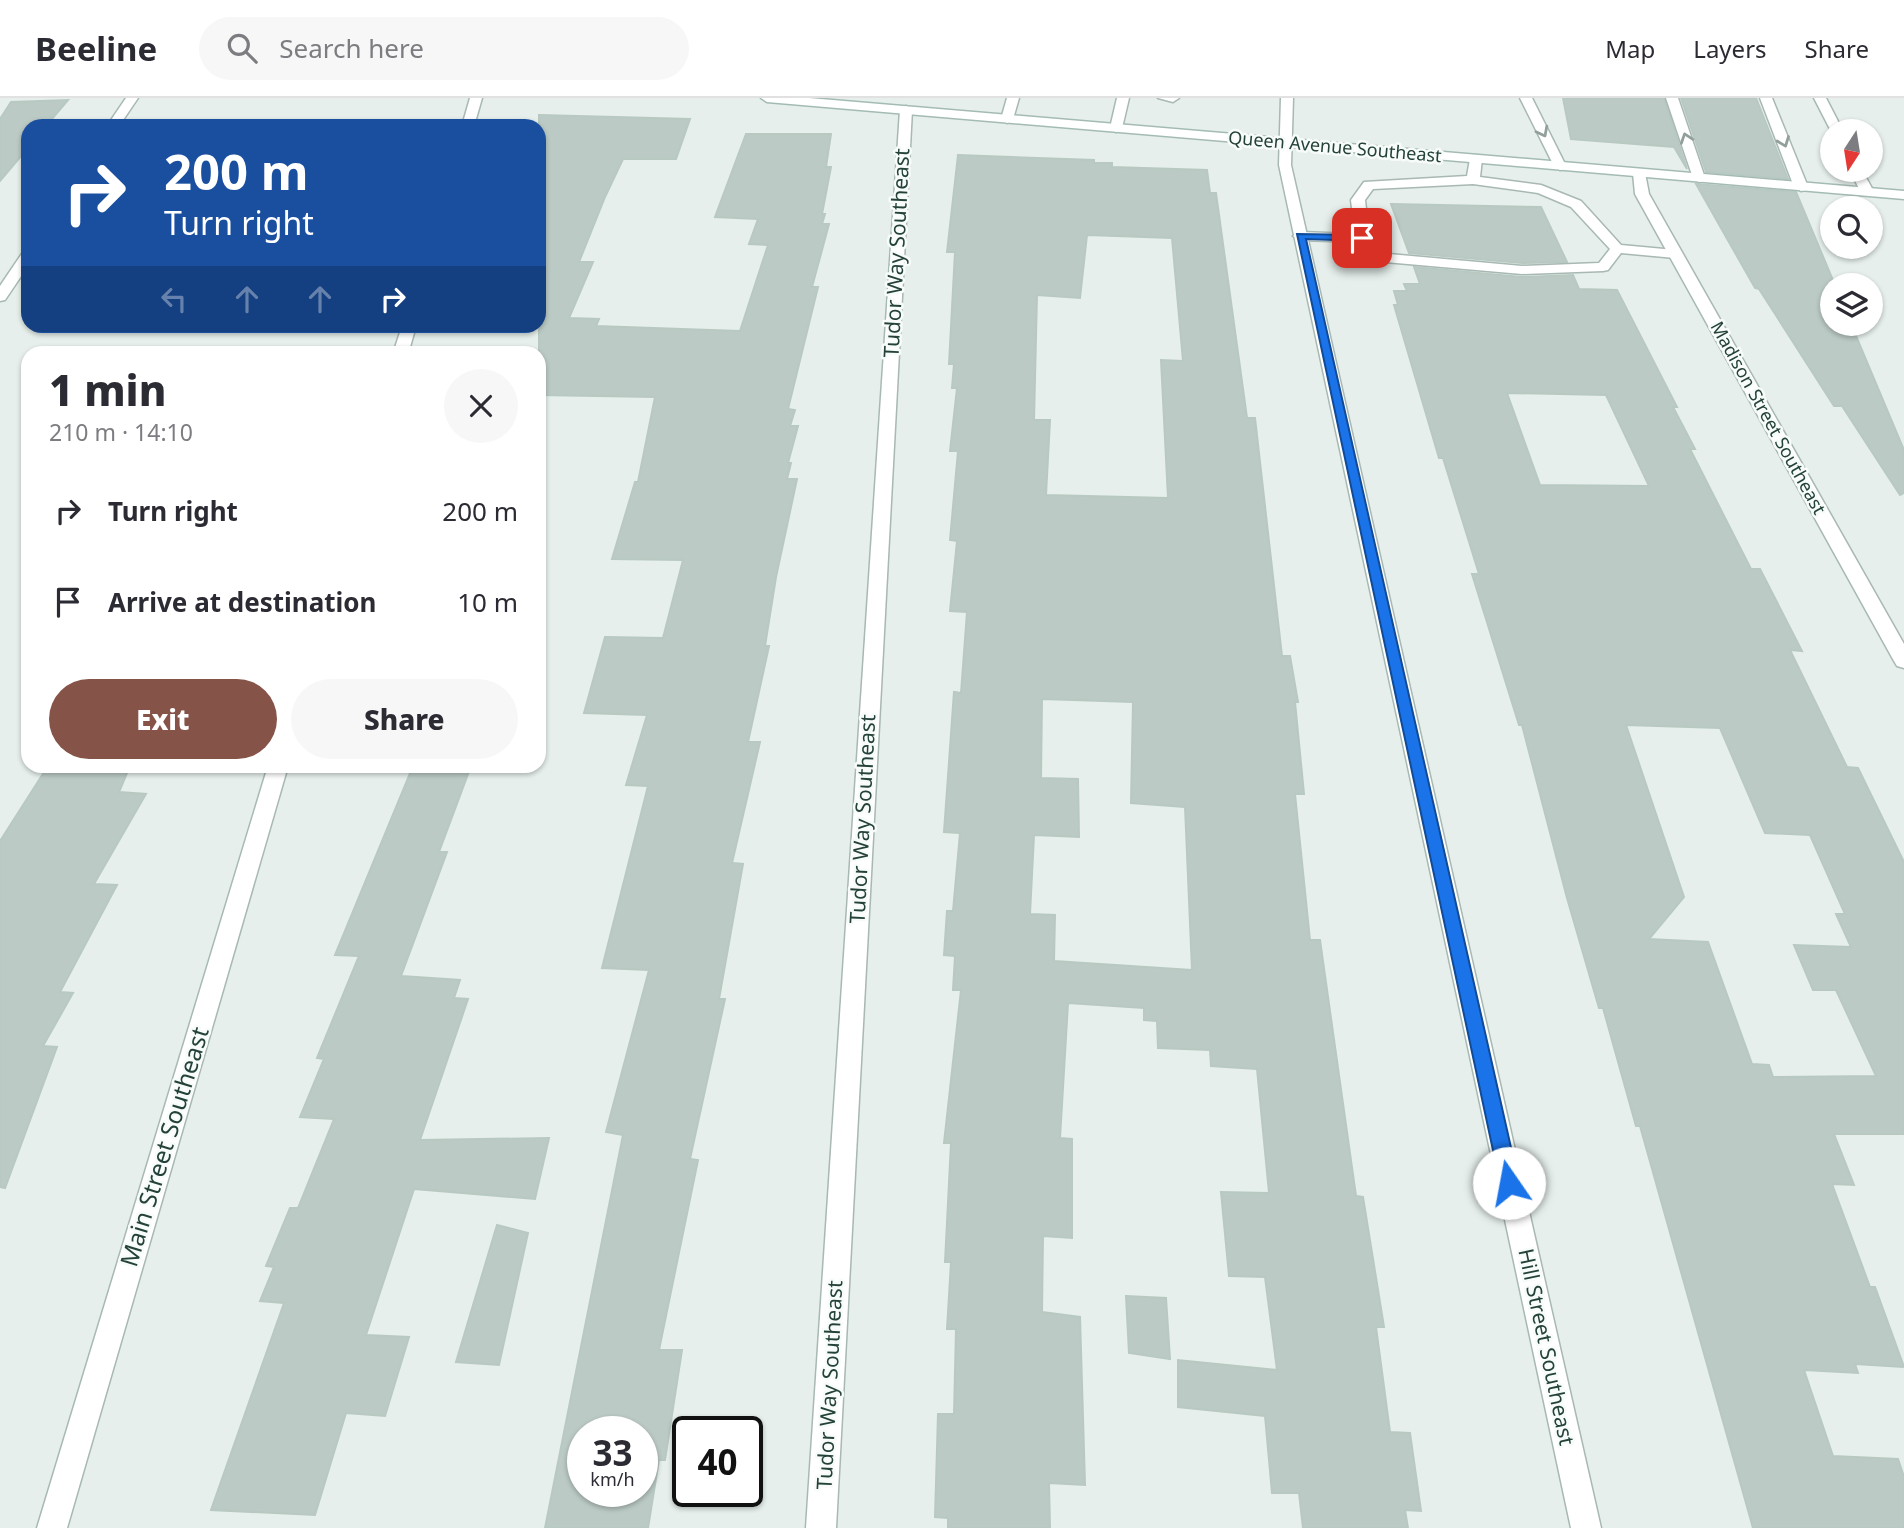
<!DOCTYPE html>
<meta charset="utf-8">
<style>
body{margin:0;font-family:"Noto Sans",sans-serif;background:#f7f7f7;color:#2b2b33;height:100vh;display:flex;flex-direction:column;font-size:26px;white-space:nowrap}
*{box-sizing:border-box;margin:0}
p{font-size:23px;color:#7c7c81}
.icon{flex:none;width:38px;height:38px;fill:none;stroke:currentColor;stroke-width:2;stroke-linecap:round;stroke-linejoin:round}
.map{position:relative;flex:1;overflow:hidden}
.drawer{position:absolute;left:21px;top:248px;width:525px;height:427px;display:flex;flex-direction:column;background:#fff;border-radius:21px;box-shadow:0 2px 5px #0004}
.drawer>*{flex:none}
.banner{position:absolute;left:21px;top:21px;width:525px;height:214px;border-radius:21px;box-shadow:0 2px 5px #0004;background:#1a4fa0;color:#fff;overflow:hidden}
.needle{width:46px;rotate:192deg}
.buttons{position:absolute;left:1820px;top:21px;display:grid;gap:14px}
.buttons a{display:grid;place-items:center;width:63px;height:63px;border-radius:50%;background:#fff;box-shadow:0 2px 5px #0004;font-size:35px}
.speed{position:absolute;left:567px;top:1318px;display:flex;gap:14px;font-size:35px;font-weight:700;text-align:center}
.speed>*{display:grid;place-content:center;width:91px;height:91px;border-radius:50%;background:#fff;box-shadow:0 2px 5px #0004;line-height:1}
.speed small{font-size:18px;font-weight:400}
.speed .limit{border:4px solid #111;border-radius:10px;background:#fff;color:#111}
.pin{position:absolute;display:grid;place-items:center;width:60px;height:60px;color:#fff;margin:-30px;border-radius:14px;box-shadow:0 4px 10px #0006}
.me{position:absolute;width:77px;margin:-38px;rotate:348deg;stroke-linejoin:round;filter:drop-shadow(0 0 5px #0008)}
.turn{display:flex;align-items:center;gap:24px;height:147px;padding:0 28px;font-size:32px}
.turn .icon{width:91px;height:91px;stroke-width:2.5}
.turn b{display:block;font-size:49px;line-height:60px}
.lanes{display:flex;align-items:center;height:66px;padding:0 28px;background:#0003;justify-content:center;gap:35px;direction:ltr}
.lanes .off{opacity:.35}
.round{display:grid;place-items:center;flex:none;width:74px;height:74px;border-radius:37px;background:#f7f7f7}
.head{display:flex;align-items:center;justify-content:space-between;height:119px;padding:0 28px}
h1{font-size:42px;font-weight:800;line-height:52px}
.action{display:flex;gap:14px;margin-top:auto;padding:14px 28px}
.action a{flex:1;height:80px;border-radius:42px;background:#855347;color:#fff;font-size:28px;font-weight:800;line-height:80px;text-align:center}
.action a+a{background:#f7f7f7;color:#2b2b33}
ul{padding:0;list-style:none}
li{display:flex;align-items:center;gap:21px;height:91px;padding:0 28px}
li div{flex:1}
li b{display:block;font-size:26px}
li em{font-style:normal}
header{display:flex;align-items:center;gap:42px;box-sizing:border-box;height:98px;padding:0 35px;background:#fff;border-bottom:2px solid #e1e1e2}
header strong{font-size:33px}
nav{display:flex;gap:38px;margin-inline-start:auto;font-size:24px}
.search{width:490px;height:63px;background:#f7f7f7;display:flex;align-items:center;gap:18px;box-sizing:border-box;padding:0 24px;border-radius:38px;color:#7c7c81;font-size:26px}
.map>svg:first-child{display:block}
.building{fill:#bbcac4;stroke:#b8c9c2;stroke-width:2;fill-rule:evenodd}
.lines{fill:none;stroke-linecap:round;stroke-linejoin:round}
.service-casing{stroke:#a8b8b2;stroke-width:3}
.minor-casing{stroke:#a8b8b2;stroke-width:3}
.tertiary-casing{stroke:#a8b8b2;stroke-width:3}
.secondary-casing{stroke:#a4bbb3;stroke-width:3}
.service{fill:#fff;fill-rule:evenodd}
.minor{fill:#fff;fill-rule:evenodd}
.tertiary{fill:#fff;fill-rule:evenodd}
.secondary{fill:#fff;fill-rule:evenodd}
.oneway{stroke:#92a09c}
.route{fill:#1a73e8;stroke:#114b97;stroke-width:2}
.labels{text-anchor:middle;stroke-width:5;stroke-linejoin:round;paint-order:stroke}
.far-street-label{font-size:18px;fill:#24423a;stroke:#f7fbf9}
.street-label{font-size:21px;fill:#24423a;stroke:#f7fbf9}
.near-street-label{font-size:24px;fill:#24423a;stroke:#f7fbf9}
</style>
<header>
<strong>Beeline</strong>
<div class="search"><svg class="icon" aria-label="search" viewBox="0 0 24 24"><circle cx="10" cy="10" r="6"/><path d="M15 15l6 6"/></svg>Search here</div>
<nav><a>Map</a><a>Layers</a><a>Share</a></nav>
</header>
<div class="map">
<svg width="1904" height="1430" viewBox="0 0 1904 1430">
<rect width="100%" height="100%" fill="#e6efeb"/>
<g class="building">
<path d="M1563,0H1664L1687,71L1674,49L1571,41Z"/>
<path d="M1681,0H1756L1788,81L1706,74Z"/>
<path d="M68,2L46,28H28V50L0,83V21L11,4Z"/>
<path d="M539,17L690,21L676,61H623L605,99L579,164H593L569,220L599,221L596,228L740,233L768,147L749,146L758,121L715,119L746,36H831L826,69H831L822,116H825L822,126H829L812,189H818L788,311L795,312L790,328H798L788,365H791L787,381H797L776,479L765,548H769L748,644H760L732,765L743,766L719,901H725L690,1061L698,1062L659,1252H682L665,1362H659L648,1430H545L623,1037L606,1034L649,872L602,870L648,688L626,687L647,617L584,615L605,539L663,540L683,462L612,461L635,384H638L655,299L539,297ZM583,1334H642V1393H583Z"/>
<path d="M958,57L1094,62V65H1112V69L1207,72L1210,95H1216L1247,320H1255L1282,558H1290L1298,604H1295L1304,696H1295L1310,842H1320L1356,1098L1363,1099L1384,1229H1376L1390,1334L1410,1335L1421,1413L1405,1412L1408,1430H1303L1299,1395H1272L1265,1318L1178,1309V1262L1277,1272L1265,1179L1229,1178L1221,1094L1269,1095L1257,971L1211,968L1210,952L1158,950L1157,923L1144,922V910L1068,905L1060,1040L1072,1041V1140L1043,1138L1042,1214L1080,1219L1085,1387L1049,1385L1050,1430H948V1420L935,1419L938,1316H954L956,1231H947L951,1164H945L951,1045H944L961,892H953L955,858L944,857L947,813H953L960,735L944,734L954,594L961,595L967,514L950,513L957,443L950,442L958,353H950L957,290H952L954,266H949L955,154H947ZM1087,137L1172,140L1183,263L1161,262L1168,400L1046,397L1050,322H1034L1037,197L1080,200ZM1042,601L1133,604L1131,705L1185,709L1192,872L1054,863L1055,817L1030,816L1034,737L1079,739L1078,681L1041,680Z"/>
<path d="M1696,86L1796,94L1835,187H1832V226H1851L1904,352V395L1900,397L1842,308H1834L1759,191L1755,190Z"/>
<path d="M1391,106L1541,109L1567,164L1522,165L1409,155Z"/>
<path d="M1414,169L1522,179L1573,177L1579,191L1617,192L1677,309H1673L1695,351H1690L1751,471H1760L1802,553L1790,552L1847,669L1858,670L1904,764V1036H1834L1854,1087L1832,1086L1870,1189H1875L1904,1269L1855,1266L1858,1275L1804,1272L1833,1358L1898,1361L1904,1379V1430H1753L1640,1028H1636L1603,910H1599L1567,800L1522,627H1519L1472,476H1479L1443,360H1439L1394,207H1398L1394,193H1407L1404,186H1420ZM1507,295L1606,297L1649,388L1540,387ZM1626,627L1720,630L1765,735L1810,737L1845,816H1836L1851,849L1794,847L1813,892H1836L1876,978L1773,979L1769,967L1752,966L1708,844L1649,841L1684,799Z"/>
<path d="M48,668H130L119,694L146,696L94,786L117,787L60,894L73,895L43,948L57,949L5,1090L0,1089V743Z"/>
<path d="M413,668H471L439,754H447L401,878L460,882L454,900L468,901L420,1042L549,1040L535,1101L414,1091L366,1237L409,1239L385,1318L346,1315L315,1417L211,1412L284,1205L260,1203L274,1169L266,1168L290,1110H298L334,1021L300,1019L324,961L317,960L359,858L335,857Z"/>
<path d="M497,1127L528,1135L499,1267L456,1264Z"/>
<path d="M1126,1198L1166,1200L1170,1261L1129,1255Z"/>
</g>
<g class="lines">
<g class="service-casing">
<g id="service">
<path d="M1007,0H1019L1013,21L1007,25L1001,21Z"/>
<path d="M1117,0H1129L1122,30L1116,34L1110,30Z"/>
<path d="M1158,0H1179L1173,4Z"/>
<path d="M1520,0H1532L1566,68L1565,71L1560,72L1554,68Z"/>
<path d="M1666,0H1678L1705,80L1704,83L1699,84L1693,80Z"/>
<path d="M1760,0H1772L1808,89L1806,92L1801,93L1794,89Z"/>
<path d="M1814,0H1826L1843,33L1832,35Z"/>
<path d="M1476,57L1482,61L1480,79L1541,87L1581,103L1621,147L1675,152L1682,156L1675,160L1621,155L1608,172L1603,173L1522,176L1385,164L1358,144L1300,142L1293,138L1300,134L1355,136L1351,102L1364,84L1467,78L1470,61ZM1473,86L1538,95L1571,109L1610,151L1599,165L1522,168L1389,156L1369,139L1365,102L1373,91Z"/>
<path d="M1850,72H1862L1874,94L1872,97H1862Z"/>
</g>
</g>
<g class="minor-casing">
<g id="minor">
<path d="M126,0H138L119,28H107Z"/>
<path d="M470,0H482L474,28H462Z"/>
<path d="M906,8L912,12L836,1430H806L900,12Z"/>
<path d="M1639,71L1645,75L1649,96L1904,546V570L1897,568L1894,563L1635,96L1633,75Z"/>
<path d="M28,153V168L5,202L0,203V188L23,154Z"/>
<path d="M402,228H416L408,256H393Z"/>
<path d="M268,668H288L67,1430H37Z"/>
</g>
</g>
<g class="tertiary-casing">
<path id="tertiary" d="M1281,0H1293L1291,67L1601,1430H1571L1279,67Z"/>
</g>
<g class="secondary-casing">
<path id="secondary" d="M761,0H809L1904,93V101L767,4Z"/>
</g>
<use href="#service" class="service"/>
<use href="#minor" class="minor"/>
<use href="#tertiary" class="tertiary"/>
<use href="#secondary" class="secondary"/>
</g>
<defs><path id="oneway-chevron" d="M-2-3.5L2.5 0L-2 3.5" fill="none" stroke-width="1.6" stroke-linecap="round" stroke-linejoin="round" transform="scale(1.75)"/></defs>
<g class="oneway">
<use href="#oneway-chevron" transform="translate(1543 34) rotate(63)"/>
<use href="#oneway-chevron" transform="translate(1686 40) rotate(-109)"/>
<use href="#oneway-chevron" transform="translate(1784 44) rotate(69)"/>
</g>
<path class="route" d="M1297,136L1362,137L1368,140L1362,143L1306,141L1519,1085L1516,1091L1509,1094L1502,1091L1500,1085Z"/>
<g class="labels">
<g class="far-street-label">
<text transform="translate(1335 49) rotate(5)" y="6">Queen Avenue Southeast</text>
<text transform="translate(1768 320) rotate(61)" y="6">Madison Street Southeast</text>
</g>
<g class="street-label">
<text transform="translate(897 155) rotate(-87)" y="7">Tudor Way Southeast</text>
<text transform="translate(863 721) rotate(-87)" y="7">Tudor Way Southeast</text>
<text transform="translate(1546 1249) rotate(78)" y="7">Hill Street Southeast</text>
<text transform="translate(830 1287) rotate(-87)" y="7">Tudor Way Southeast</text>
</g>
<g class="near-street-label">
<text transform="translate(165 1049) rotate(-73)" y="8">Main Street Southeast</text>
</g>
</g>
</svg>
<div class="buttons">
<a><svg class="needle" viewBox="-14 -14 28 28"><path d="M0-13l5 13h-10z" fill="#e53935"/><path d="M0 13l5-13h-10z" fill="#7c7c81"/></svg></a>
<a><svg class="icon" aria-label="search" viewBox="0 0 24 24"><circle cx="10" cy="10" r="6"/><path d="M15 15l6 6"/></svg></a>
<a><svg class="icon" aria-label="layers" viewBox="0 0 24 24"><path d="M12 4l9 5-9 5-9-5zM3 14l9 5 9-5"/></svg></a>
</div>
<div class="speed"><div>33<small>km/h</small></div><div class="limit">40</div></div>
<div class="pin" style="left:1362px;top:140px;background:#d93025"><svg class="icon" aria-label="arrive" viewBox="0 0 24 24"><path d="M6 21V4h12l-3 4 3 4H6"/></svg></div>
<svg class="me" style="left:1509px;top:1085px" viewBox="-20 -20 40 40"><circle r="19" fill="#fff"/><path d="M0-13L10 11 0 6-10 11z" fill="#1a73e8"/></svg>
<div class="banner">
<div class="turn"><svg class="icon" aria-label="right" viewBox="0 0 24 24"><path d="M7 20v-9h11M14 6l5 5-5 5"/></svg><div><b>200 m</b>Turn right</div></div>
<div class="lanes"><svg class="icon off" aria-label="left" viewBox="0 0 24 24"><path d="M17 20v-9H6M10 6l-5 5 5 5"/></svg><svg class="icon off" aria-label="ahead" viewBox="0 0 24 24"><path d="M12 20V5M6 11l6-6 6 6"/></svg><svg class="icon off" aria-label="ahead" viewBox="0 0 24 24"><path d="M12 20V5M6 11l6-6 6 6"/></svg><svg class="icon" aria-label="right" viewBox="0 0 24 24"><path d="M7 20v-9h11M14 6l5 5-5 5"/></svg></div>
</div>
<section class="drawer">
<div class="head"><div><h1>1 min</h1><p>210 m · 14:10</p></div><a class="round"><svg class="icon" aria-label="close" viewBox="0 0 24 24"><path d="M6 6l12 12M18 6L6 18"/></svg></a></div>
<ul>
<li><svg class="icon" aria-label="right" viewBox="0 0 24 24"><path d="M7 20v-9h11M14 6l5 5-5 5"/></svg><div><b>Turn right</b></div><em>200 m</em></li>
<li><svg class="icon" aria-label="arrive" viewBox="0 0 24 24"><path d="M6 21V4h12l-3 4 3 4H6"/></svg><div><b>Arrive at destination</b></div><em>10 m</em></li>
</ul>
<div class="action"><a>Exit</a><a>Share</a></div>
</section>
</div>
